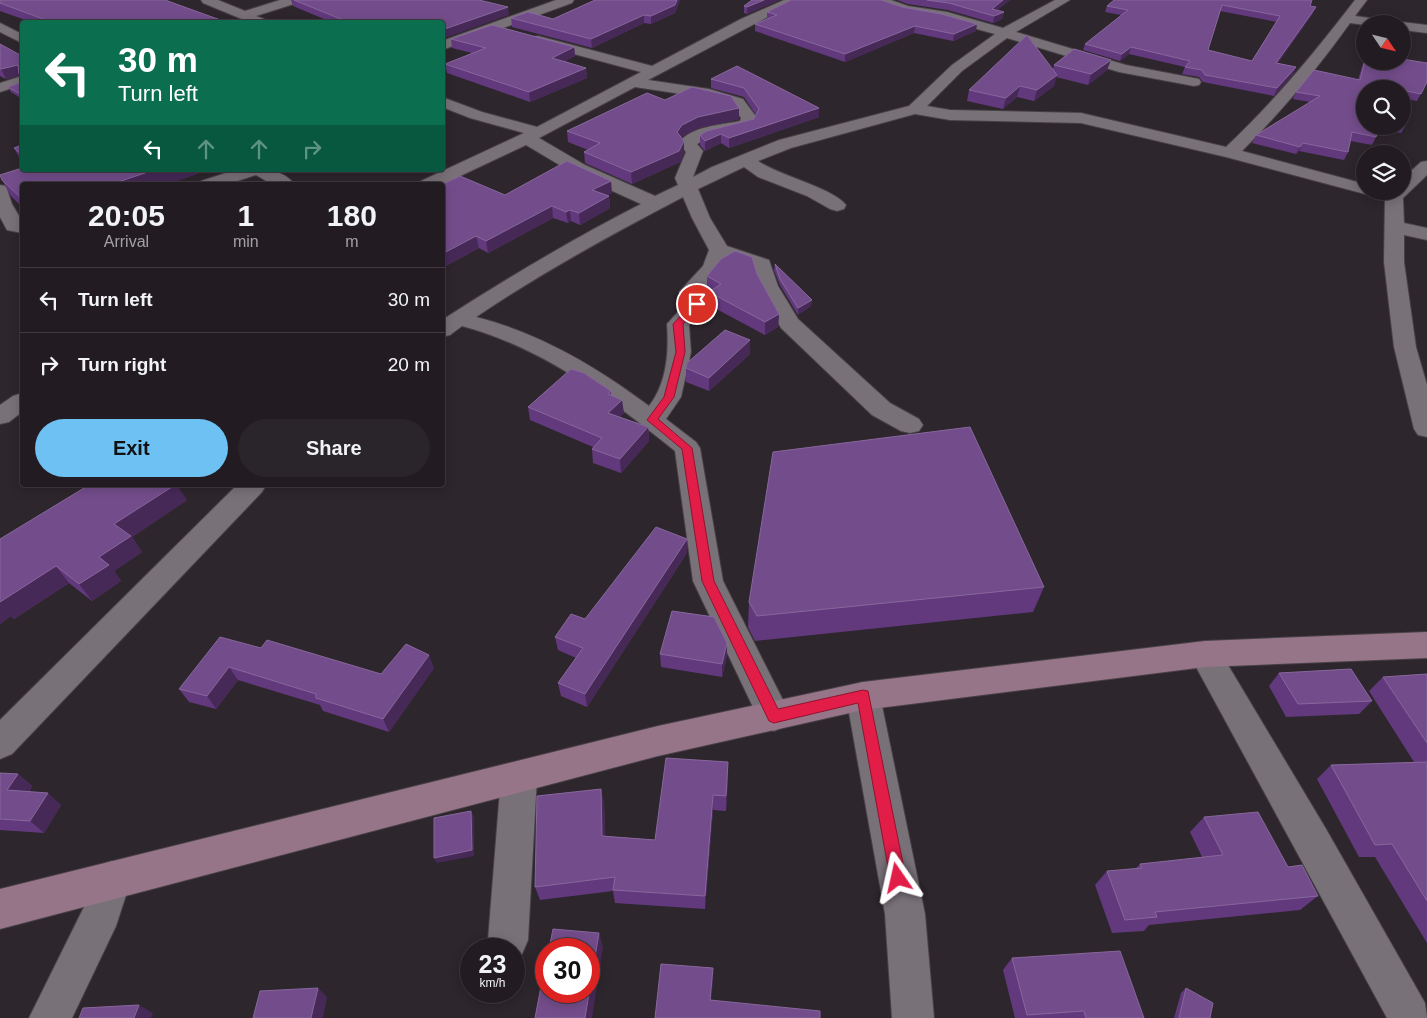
<!DOCTYPE html>
<style>
body{margin:0;font-family:Arial,sans-serif;background:#2a252a;color:#f1f3f6;height:100vh;display:flex;flex-direction:column;font-size:19px;white-space:nowrap}
*{box-sizing:border-box;margin:0}
p{font-size:16px;color:#a2a1a5}
.icon{flex:none;width:28px;height:28px;fill:none;stroke:currentColor;stroke-width:2;stroke-linecap:round;stroke-linejoin:round}
.map{position:relative;flex:1;overflow:hidden}
.drawer{position:absolute;left:20px;top:182px;width:425px;height:305px;display:flex;flex-direction:column;background:#221c22;border-radius:5px;box-shadow:0 2px 12px #0003,0 0 0 1px #3f3a40}
.drawer>*{flex:none}
.top-card{position:absolute;left:20px;top:20px;width:425px;height:152px;border-radius:5px;box-shadow:0 2px 12px #0003,0 0 0 1px #3f3a40;background:#0b6e4f;color:#fff;overflow:hidden}
.needle{width:32px;rotate:125deg}
.buttons{position:absolute;left:1356px;top:15px;display:grid;gap:10px}
.buttons a{display:grid;place-items:center;width:55px;height:55px;border-radius:50%;background:#221c22;box-shadow:0 2px 12px #0003,0 0 0 1px #3f3a40;font-size:25px}
.speed{position:absolute;left:460px;top:938px;display:flex;gap:10px;font-size:25px;font-weight:700;text-align:center}
.speed>*{display:grid;place-content:center;width:65px;height:65px;border-radius:50%;background:#221c22;box-shadow:0 2px 12px #0003,0 0 0 1px #3f3a40;line-height:1}
.speed small{font-size:12px;font-weight:400}
.speed .limit{border:8px solid #d22;background:#fff;color:#111}
.pin{position:absolute;display:grid;place-items:center;width:42px;height:42px;color:#fff;margin:-21px;border:2px solid #fff;border-radius:50%;box-shadow:0 1px 5px #0007}
.me{position:absolute;width:55px;margin:-28px;rotate:349deg;stroke-linejoin:round;filter:drop-shadow(0 0 4px #0008)}
.turn{display:flex;align-items:center;gap:18px;height:105px;padding:0 15px;font-size:22px}
.turn .icon{width:65px;height:65px;stroke-width:2.5}
.turn b{display:block;font-size:35px;line-height:42px}
.lanes{display:flex;align-items:center;height:48px;padding:0 15px;background:#0003;justify-content:center;gap:25px;direction:ltr}
.lanes .off{opacity:.35}
.eta{display:flex;justify-content:space-evenly;align-items:center;height:85px;text-align:center}
.eta b{font-size:30px;font-weight:800;line-height:35px}
.action{display:flex;gap:10px;margin-top:auto;padding:10px 15px}
.action a{flex:1;height:58px;border-radius:30px;background:#6ec2f3;color:#111;font-size:20px;font-weight:800;line-height:58px;text-align:center}
.action a+a{background:#2a252a;color:#f1f3f6}
ul{padding:0;list-style:none}
li{display:flex;align-items:center;gap:15px;height:65px;padding:0 15px;border-top:1px solid #3f3a40}
li div{flex:1}
li b{display:block;font-size:19px}
li em{font-style:normal}
.map>svg:first-child{display:block}
.lines{fill:none;stroke-linecap:round;stroke-linejoin:round}
.street-casing{stroke:#484146;stroke-width:2}
.secondary-casing{stroke:#484146;stroke-width:2}
.street{fill:#797178;fill-rule:evenodd}
.secondary{fill:#967589;fill-rule:evenodd}
.wall{fill:#63397e;fill-rule:evenodd}
.shaded-wall{fill:#472958}
.building{fill:#734d8b;stroke:#88679c;fill-rule:evenodd}
.route{fill:#e11d48;stroke:#92132f}
</style>
<div class="map">
<svg width="1427" height="1018" viewBox="0 0 1427 1018">
<rect width="100%" height="100%" fill="#2d262d"/>
<g class="lines">
<g class="street-casing">
<g id="street">
<path d="M201,0H218L245,11L280,0H299L297,3L256,16L264,19L265,22H249L203,3Z"/>
<path d="M556,0H574L572,3L442,50V41Z"/>
<path d="M784,0H800L648,80L709,89L743,99L757,118L753,127L706,139L697,144L703,151L693,177L712,167L779,140L909,106L952,65L995,34L940,19L902,12L874,3L872,0H891L908,6L947,12L1003,28L1055,0H1070L1016,32L1126,65L1194,78L1199,79L1201,82L1199,85L1194,86L1119,72L1007,38L962,71L927,106L950,110L1081,113L1226,147C1274,102 1316,51 1355,0H1367L1355,16L1385,20L1391,24H1365V25L1350,23C1318,68 1281,112 1242,151L1365,184V191H1372L1365,194L1226,157L1081,123L950,120L915,114L791,148L758,161C778,175 835,189 846,205L844,209L837,211L830,209L807,196L758,177L744,167L698,189L710,218L727,246L769,260L778,286L798,319L890,403L919,419L923,425L919,431L910,433L901,431L872,415L781,328L758,286L753,268L726,259L719,272L701,293L708,304L689,325L691,352L681,397L666,419L696,442L700,448L723,581L791,716L786,726L774,731L762,726L693,581L675,451C610,399 544,348 462,326L450,335L442,337V320C507,278 573,239 641,204L573,173L526,145L441,185H418L421,181L524,133L470,118L442,107V97L482,112L537,127L641,72L533,43L531,40L533,37L538,36L652,66L741,19ZM635,87L708,98L732,105L741,118L740,121C722,125 690,126 679,143L686,152L675,178L678,185L655,196L585,165L539,138ZM683,197L692,218L709,250L703,266L679,292L686,303L667,324C669,352 667,383 649,406C597,367 540,333 476,317C543,272 612,234 683,197Z"/>
<path d="M1402,22L1427,25V33L1402,30V24H1397Z"/>
<path d="M0,23L22,34V43L0,32Z"/>
<path d="M22,76V85L0,92V83Z"/>
<path d="M1427,161V175L1403,198L1404,223L1427,228V240L1404,235V262L1416,347L1427,385V437L1418,435L1414,429L1394,347L1384,262L1385,197L1389,191H1402V179L1421,162Z"/>
<path d="M235,170C256,170 282,166 295,185H273L256,175L225,185H198L201,181Z"/>
<path d="M0,185L6,186L12,204L22,221V233L7,230L0,217Z"/>
<path d="M22,393V412L9,422L0,424V405L13,396Z"/>
<path d="M237,485H266L262,492L12,754L0,759V720Z"/>
<path d="M1205,641L1216,645L1326,829L1425,1003L1427,1018H1387L1189,654L1194,645Z"/>
<path d="M863,682L875,686L880,696L925,914L934,1018H892L885,914L846,696L851,686Z"/>
<path d="M519,761L532,765L537,777L528,940L522,954L514,958V949H491L488,940L501,777L506,765Z"/>
<path d="M112,861L126,866L131,880L116,926L72,1018H29L85,905L98,866Z"/>
</g>
</g>
<g class="secondary-casing">
<path id="secondary" d="M1427,632V658L1205,667L863,710L658,756L0,929V889L658,726L863,682L1205,641Z"/>
</g>
<use href="#street" class="street"/>
<use href="#secondary" class="secondary"/>
</g>
<g class="wall">
<path d="M0,0L226,22H31L0,11Z"/>
<path d="M291,0H481L509,15L442,22H331L293,6Z"/>
<path d="M595,0H680L675,13L651,24L644,23L592,48L512,27L511,18L553,19Z"/>
<path d="M752,0H779L747,14L744,13V6Z"/>
<path d="M897,0H1010L997,10L1004,12L1002,19L993,23L948,10L908,4Z"/>
<path d="M1114,0L1310,6L1313,13L1278,63L1296,67L1293,74L1274,96L1203,82L1199,77L1182,74L1185,67L1129,54L1120,61L1083,50L1085,44L1121,15L1105,12L1107,6ZM1220,11L1277,22L1252,61L1208,50Z"/>
<path d="M767,12L976,31L953,41L914,33L845,62L755,31V24L767,19Z"/>
<path d="M451,39L574,47L575,56L565,61L586,68L587,78L530,102L447,73L445,64L472,53L452,48Z"/>
<path d="M0,44L19,76L6,79L0,76Z"/>
<path d="M1365,57V61L1427,82L1417,101L1402,98V89H1365V126H1402V121L1406,125L1401,133L1378,129L1376,137L1372,145L1351,141L1348,152L1344,160L1299,151L1296,154L1252,143L1256,135L1310,102L1293,99L1296,92L1358,80Z"/>
<path d="M1054,65L1107,70L1088,85L1056,77L1054,86L1034,101L1017,97L1003,109L967,101L969,90L1053,69Z"/>
<path d="M737,66L819,117L729,148L721,143L705,151L700,145V135L754,119L756,115L744,97L711,88V79Z"/>
<path d="M22,82V99L11,92L8,87Z"/>
<path d="M665,100L739,119L698,128L683,136L681,138L684,152L680,162L632,184L585,163L584,152L588,150L568,142L567,131Z"/>
<path d="M22,145V162L14,148Z"/>
<path d="M208,170L165,185H22V207L11,196L2,180Z"/>
<path d="M612,193L607,195L609,196L610,208L580,225L571,221L568,223L553,218L488,253L479,248L442,268L505,195Z"/>
<path d="M775,264L812,300L811,306L798,315L780,285L774,270Z"/>
<path d="M757,274L779,314L778,327L765,335L709,305V292L711,291L707,289V276Z"/>
<path d="M750,354L709,391L686,382V368Z"/>
<path d="M611,391V395L624,413L619,417L648,427L649,441L621,473L593,463L592,449L593,447L530,420L528,407Z"/>
<path d="M187,500L132,537L142,552L114,571L121,581L92,601L69,583L14,619L11,616L0,624V539Z"/>
<path d="M687,539V553L587,707L561,696L558,683L576,658L558,650L555,637L585,619Z"/>
<path d="M1044,587L1033,612L755,641L748,627L749,602Z"/>
<path d="M727,643V656L722,677L661,667L660,654Z"/>
<path d="M261,648L381,674L434,668L389,732L323,711L320,705L238,680L216,709L189,702L179,689Z"/>
<path d="M1279,673L1372,701L1359,714L1286,717L1269,686Z"/>
<path d="M1427,674V943L1375,857H1359L1317,779L1331,765L1414,762L1369,691L1383,677Z"/>
<path d="M0,773L18,774L32,786L29,792L61,805L44,833L0,830Z"/>
<path d="M728,778L726,811L713,810L705,909L615,903L613,891L540,900L535,887L601,789L604,804L605,836L655,840Z"/>
<path d="M1204,817L1288,867L1318,896L1300,910L1149,925L1144,931L1112,933L1095,885L1107,871L1135,869L1140,864L1202,857L1190,832Z"/>
<path d="M1012,958L1144,1018H1015L1003,970Z"/>
<path d="M1186,988L1210,1018H1174L1181,993Z"/>
</g>
<g class="shaded-wall">
<path d="M677,0H680L675,13L651,24V16Z"/>
<path d="M764,0H779L747,14V7Z"/>
<path d="M1003,0H1010L990,16L992,9Z"/>
<path d="M508,7L509,15L442,39V30Z"/>
<path d="M1316,7L1313,13L1273,70L1276,63Z"/>
<path d="M1004,12L1002,19L993,23L994,16Z"/>
<path d="M644,15V23L592,48L591,39Z"/>
<path d="M977,24L976,31L953,41L954,34Z"/>
<path d="M915,26L914,33L845,62V54Z"/>
<path d="M574,47L575,56L553,67L552,58Z"/>
<path d="M1131,47L1129,54L1120,61L1122,54Z"/>
<path d="M1111,60L1107,70L1088,85L1091,74Z"/>
<path d="M18,65L22,67V82L19,76L6,79L1,69Z"/>
<path d="M1296,67L1293,74L1274,96L1277,88Z"/>
<path d="M586,68L587,78L530,102L529,92Z"/>
<path d="M1057,75L1054,86L1034,101L1037,90Z"/>
<path d="M1020,86L1017,97L1003,109L1006,98Z"/>
<path d="M739,108V119L698,128L683,136L677,143V132L682,125L698,117Z"/>
<path d="M819,108V117L729,148V138Z"/>
<path d="M721,134V143L705,151V141Z"/>
<path d="M684,141V152L680,162L632,184L631,172Z"/>
<path d="M1303,143L1299,151L1296,154L1300,147Z"/>
<path d="M154,170H208L165,185H109Z"/>
<path d="M611,181L612,193L593,202L592,190Z"/>
<path d="M609,196L610,208L580,225L579,213Z"/>
<path d="M552,206L553,218L488,253L486,241Z"/>
<path d="M570,210L571,221L568,223L566,212Z"/>
<path d="M476,236L479,248L442,268V254Z"/>
<path d="M812,300L811,306L798,315V308Z"/>
<path d="M779,314L778,327L765,335V322Z"/>
<path d="M750,340V354L709,391V378Z"/>
<path d="M622,400L624,413L609,427L608,413Z"/>
<path d="M648,427L649,441L621,473L620,459Z"/>
<path d="M175,485H177L187,500L132,537L142,552L114,571L121,581L92,601L79,584L114,524Z"/>
<path d="M687,539V553L587,707L585,694Z"/>
<path d="M56,566L69,583L14,619L0,604V602Z"/>
<path d="M0,604L11,616L0,624Z"/>
<path d="M727,643V656L722,677V664Z"/>
<path d="M429,655L434,668L389,732L383,719Z"/>
<path d="M229,667L238,680L216,709L207,696Z"/>
<path d="M728,762V778L726,811V796Z"/>
<path d="M18,774L32,786L22,802L7,790Z"/>
<path d="M601,789L604,804L606,850L602,836Z"/>
<path d="M48,793L61,805L44,833L30,821Z"/>
<path d="M713,795V810L705,909V896Z"/>
<path d="M471,811L474,817V856L437,863L434,858Z"/>
<path d="M599,933L603,947L592,1018H585Z"/>
<path d="M713,968V982L710,1013V1000Z"/>
<path d="M318,988L327,997L323,1018H311Z"/>
<path d="M139,1005L153,1013L151,1018H134Z"/>
</g>
<g class="building">
<path d="M0,0H165L226,22H51L0,3Z"/>
<path d="M294,0H479L508,7L442,30V22H348Z"/>
<path d="M595,0H677L675,5L651,16L644,15L591,39L511,18L528,12L553,19Z"/>
<path d="M752,0H764L747,7L744,6Z"/>
<path d="M791,0H881L902,7L941,14L977,24L954,34L915,26L845,54L755,24L777,15L767,12Z"/>
<path d="M927,0H1003L992,9L1004,12L994,16L949,3Z"/>
<path d="M1114,0H1312L1310,6L1316,7L1276,63L1296,67L1277,88L1205,75L1202,70L1185,67L1190,61L1131,47L1122,54L1085,44L1128,10L1107,6ZM1222,5L1280,16L1252,61L1208,50Z"/>
<path d="M492,25L574,47L552,58L586,68L529,92L445,64L486,48L451,39Z"/>
<path d="M1027,35L1057,75L1037,90L1020,86L1006,98L969,90Z"/>
<path d="M0,44L22,56V67L19,74L18,65L1,69H0Z"/>
<path d="M1074,49L1111,60L1091,74L1054,65Z"/>
<path d="M1402,59L1427,63V82L1421,94L1402,90V89H1398L1377,84L1380,89H1365V126H1379L1376,137L1352,132L1348,152L1303,143L1300,147L1256,135L1320,96L1296,92L1314,70L1360,80L1365,60V61H1402Z"/>
<path d="M737,66L819,108L729,138L721,134L705,141L700,135L707,131L754,119L759,109L744,88L711,79Z"/>
<path d="M22,82V95L8,87Z"/>
<path d="M692,87L731,96L739,108L698,117L682,125L677,132L684,141L679,151L631,172L584,152L600,143L567,131L647,93L665,100Z"/>
<path d="M22,145V155L14,148Z"/>
<path d="M567,161L611,181L592,190L609,196L579,213L570,210L566,212L552,206L486,241L476,236L442,254V185H441L460,176L505,195Z"/>
<path d="M22,168V170H154L109,185H22V199L2,180L0,175Z"/>
<path d="M735,251L752,257L757,274L779,314L765,322L709,292L721,284L707,276L721,259Z"/>
<path d="M775,264L812,300L798,308L780,279Z"/>
<path d="M725,330L750,340L709,378L686,368L687,363Z"/>
<path d="M571,369L584,373L611,391L608,394L622,400L608,413L648,427L620,459L592,449L602,438L528,407Z"/>
<path d="M970,427L1044,587L757,616L749,602L773,452Z"/>
<path d="M89,485H175L114,524L131,536L99,557L109,565L79,584L56,566L0,602V539Z"/>
<path d="M656,527L687,539L585,694L558,683L583,648L555,637L571,614L585,619Z"/>
<path d="M672,611L714,617L727,643L722,664L660,654Z"/>
<path d="M220,637L261,648L267,640L381,674L406,644L429,655L383,719L316,698V694L229,667L207,696L179,689Z"/>
<path d="M1351,669L1372,701L1298,704L1279,673Z"/>
<path d="M1427,674V743L1383,677Z"/>
<path d="M666,758L728,762L726,796L713,795L705,896L613,890L615,877L535,887L537,796L601,789L602,836L655,840Z"/>
<path d="M1427,762V901L1392,844L1375,845L1331,765Z"/>
<path d="M0,773L18,774L7,790L48,793L30,821L0,819Z"/>
<path d="M471,811L472,850L434,858V818Z"/>
<path d="M1258,812L1288,867L1302,865L1318,896L1155,912L1157,917L1125,920L1107,871L1142,868L1140,864L1223,855L1204,817Z"/>
<path d="M553,929L599,933L585,1018H535L546,960V991H589V949H549Z"/>
<path d="M1120,951L1144,1018H1086L1084,1011L1027,1015L1012,958Z"/>
<path d="M661,964L713,968L710,1000L820,1011V1018H655Z"/>
<path d="M318,988L311,1018H253L260,991Z"/>
<path d="M1186,988L1213,1003L1210,1018H1179Z"/>
<path d="M139,1005L134,1018H79L83,1008Z"/>
</g>
<path class="route" d="M697,301L701,304L683,324L685,352L674,397L658,419L692,448L714,581L778,709L863,690L868,691L906,878L904,883L898,886L893,883L890,878L858,703L774,723L769,721L702,581L682,449L647,420L664,397L676,352L673,324L694,302Z"/>
</svg>
<div class="buttons">
<a><svg class="needle" viewBox="-14 -14 28 28"><path d="M0-13l5 13h-10z" fill="#e53935"/><path d="M0 13l5-13h-10z" fill="#a2a1a5"/></svg></a>
<a><svg class="icon" aria-label="search" viewBox="0 0 24 24"><circle cx="10" cy="10" r="6"/><path d="M15 15l6 6"/></svg></a>
<a><svg class="icon" aria-label="layers" viewBox="0 0 24 24"><path d="M12 4l9 5-9 5-9-5zM3 14l9 5 9-5"/></svg></a>
</div>
<div class="speed"><div>23<small>km/h</small></div><div class="limit">30</div></div>
<div class="pin" style="left:697px;top:304px;background:#d93025"><svg class="icon" aria-label="arrive" viewBox="0 0 24 24"><path d="M6 21V4h12l-3 4 3 4H6"/></svg></div>
<svg class="me" style="left:898px;top:878px" viewBox="-20 -20 40 40"><path d="M0-17L14 15 0 8-14 15z" fill="#e11d48" stroke="#fff" stroke-width="4"/></svg>
<div class="top-card">
<div class="turn"><svg class="icon" aria-label="left" viewBox="0 0 24 24"><path d="M17 20v-9H6M10 6l-5 5 5 5"/></svg><div><b>30 m</b>Turn left</div></div>
<div class="lanes"><svg class="icon" aria-label="left" viewBox="0 0 24 24"><path d="M17 20v-9H6M10 6l-5 5 5 5"/></svg><svg class="icon off" aria-label="ahead" viewBox="0 0 24 24"><path d="M12 20V5M6 11l6-6 6 6"/></svg><svg class="icon off" aria-label="ahead" viewBox="0 0 24 24"><path d="M12 20V5M6 11l6-6 6 6"/></svg><svg class="icon off" aria-label="right" viewBox="0 0 24 24"><path d="M7 20v-9h11M14 6l5 5-5 5"/></svg></div>
</div>
<section class="drawer">
<div class="eta">
<div><b>20:05</b><p>Arrival</p></div>
<div><b>1</b><p>min</p></div>
<div><b>180</b><p>m</p></div>
</div>
<ul>
<li><svg class="icon" aria-label="left" viewBox="0 0 24 24"><path d="M17 20v-9H6M10 6l-5 5 5 5"/></svg><div><b>Turn left</b></div><em>30 m</em></li>
<li><svg class="icon" aria-label="right" viewBox="0 0 24 24"><path d="M7 20v-9h11M14 6l5 5-5 5"/></svg><div><b>Turn right</b></div><em>20 m</em></li>
</ul>
<div class="action"><a>Exit</a><a>Share</a></div>
</section>
</div>
